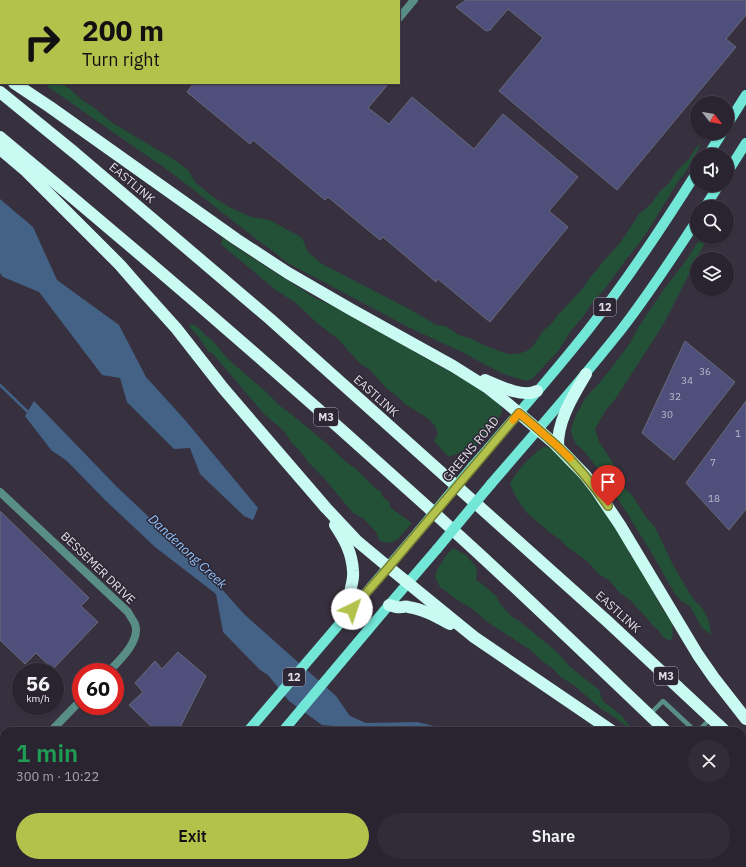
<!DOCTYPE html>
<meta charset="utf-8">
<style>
body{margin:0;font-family:"IBM Plex Sans",sans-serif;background:#312c37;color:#f1f3f6;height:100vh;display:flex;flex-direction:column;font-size:15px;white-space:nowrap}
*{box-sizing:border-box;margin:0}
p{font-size:13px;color:#a5a4aa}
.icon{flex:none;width:22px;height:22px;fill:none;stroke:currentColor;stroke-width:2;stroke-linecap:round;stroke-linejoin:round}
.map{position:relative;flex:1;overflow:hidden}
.drawer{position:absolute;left:0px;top:727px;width:746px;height:140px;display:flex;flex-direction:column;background:#29242f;border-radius:12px 12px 0 0;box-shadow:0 1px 3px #0004,0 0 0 1px #45414b}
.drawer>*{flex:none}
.hud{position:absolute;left:0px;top:0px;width:400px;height:84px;box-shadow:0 1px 3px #0004,0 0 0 1px #45414b;background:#b3c24b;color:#111;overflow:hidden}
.needle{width:26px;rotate:121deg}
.buttons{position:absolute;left:690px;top:96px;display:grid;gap:8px}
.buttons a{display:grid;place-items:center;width:44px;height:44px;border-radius:50%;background:#29242f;box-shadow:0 1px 3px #0004,0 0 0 1px #45414b;font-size:20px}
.speed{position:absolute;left:12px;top:663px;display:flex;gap:8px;font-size:20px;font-weight:700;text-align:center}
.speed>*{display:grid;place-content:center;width:52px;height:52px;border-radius:50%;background:#29242f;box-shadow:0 1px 3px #0004,0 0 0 1px #45414b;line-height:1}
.speed small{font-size:10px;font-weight:400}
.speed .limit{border:6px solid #d22;background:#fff;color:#111}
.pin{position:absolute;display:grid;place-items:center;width:34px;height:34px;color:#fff;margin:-41px -17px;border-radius:50% 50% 50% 0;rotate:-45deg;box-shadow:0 0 4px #0007}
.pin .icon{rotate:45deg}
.me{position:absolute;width:44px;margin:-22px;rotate:41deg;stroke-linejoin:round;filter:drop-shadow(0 0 3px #0008)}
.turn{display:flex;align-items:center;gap:14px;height:84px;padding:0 16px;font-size:18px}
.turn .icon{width:52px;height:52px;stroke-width:2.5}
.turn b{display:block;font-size:28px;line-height:34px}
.round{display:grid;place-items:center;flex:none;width:42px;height:42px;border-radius:21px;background:#312c37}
.head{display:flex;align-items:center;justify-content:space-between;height:68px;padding:0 16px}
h1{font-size:24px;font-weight:600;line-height:30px;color:#1e9e55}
.action{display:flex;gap:8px;margin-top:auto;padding:8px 16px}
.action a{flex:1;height:46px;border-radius:24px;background:#b3c24b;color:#111;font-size:16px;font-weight:600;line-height:46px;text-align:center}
.action a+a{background:#312c37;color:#f1f3f6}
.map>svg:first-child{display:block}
.green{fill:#225137}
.water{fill:#436286}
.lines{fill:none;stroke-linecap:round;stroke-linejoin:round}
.stream{stroke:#436286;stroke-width:2.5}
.building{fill:#4e507b;stroke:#686a7b}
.service{stroke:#598e86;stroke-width:4.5}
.minor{stroke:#598e86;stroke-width:8}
.primary{stroke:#72e7d8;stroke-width:10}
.motorway{stroke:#c9fbf3;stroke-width:12}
.primary-bridge{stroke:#72e7d8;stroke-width:10}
.route-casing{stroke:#747e31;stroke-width:10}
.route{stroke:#b3c24b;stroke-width:7}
.slow{stroke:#f59e0b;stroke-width:7}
.labels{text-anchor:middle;stroke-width:3;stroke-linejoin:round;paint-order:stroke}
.number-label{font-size:10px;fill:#bcbacb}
.shield{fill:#2d2735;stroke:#aba6b1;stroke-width:1}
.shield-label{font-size:11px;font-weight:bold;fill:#e1dde6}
.street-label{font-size:12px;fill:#e1dde6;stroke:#2d2735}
.water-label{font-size:13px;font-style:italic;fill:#91c3fd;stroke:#2d2735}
</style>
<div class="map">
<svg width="746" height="867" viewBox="0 0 746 867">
<rect width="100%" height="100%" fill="#37303f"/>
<g class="green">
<path d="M43,83H61L71,90L82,100L93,107L111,122L173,159L188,170L196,183L212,196L227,206L251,217L270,220L302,238L308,252L322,264L413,311L436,325L445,326L459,335L472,339L483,345L508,354H517L527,351L533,346L544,330L552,323L558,315L584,287L589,279L608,256L620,243L639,214L652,203L659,192L669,183L677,171L689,159L695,149L701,143L696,154L684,174L677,183L652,224L640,242L625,261L604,290L594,300L583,317L570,332L559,350L532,379L526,381L501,373L462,352L412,329L286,262C275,252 262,244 250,234C222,213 195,190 166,169C125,140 83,112 43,83Z"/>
<path d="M701,237H708L663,325L616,398L606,410L595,429L599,442L617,469L625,489L632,495L646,517L655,527L673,565L688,591L694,600L703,609L709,621L711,635L702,628L690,606L681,601L675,594L654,557L627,513L600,472L585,452L576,444L572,435L571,429L576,415L586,397L601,381L616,362L630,343L639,326L662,292L687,259Z"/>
<path d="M223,238L243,252L315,298L339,309L369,327L380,331L427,359L476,386L485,394L494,400L501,405L502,412L493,427L482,438L474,450L461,452L449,457C443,452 439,446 434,441L438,434L435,426L429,419L405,404L397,396L387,389L369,369L362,365L356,359L338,339L317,323L296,303L277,291L224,247L221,243Z"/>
<path d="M189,325H194L199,328L205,335L212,340L227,358L237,367L265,391L280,406L291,414L326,443L346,462L356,469L375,488L380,491L383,497L390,503V507L395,511L412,523L398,539L390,543L380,541L376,532L364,519L353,513L324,478L308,462L300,451L292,443L283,430L265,415L213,354L208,351L198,336L191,329Z"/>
<path d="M545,447L553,448L576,469L628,546L629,554L638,563L644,577L649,584L661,607L673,623C671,631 675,632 671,640H669L664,638L658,630L653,626L645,616L630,600L620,593L609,580L600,575L587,561L566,546L561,540L552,534L527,513L517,499L510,484C514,474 535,450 545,447Z"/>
<path d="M453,548L466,555L477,568L476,580L481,583L497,597L500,604L511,616L519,621L556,651L569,666L599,690L603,701L622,716L633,731L610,714L600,708L576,687L561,677L552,668L542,661L532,651L489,623L471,608L459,601L440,587L437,581L435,576L437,570L445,557Z"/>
<path d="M190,863H441L445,867H186Z"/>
</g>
<g class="water">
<path d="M0,199L33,227L57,280L119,325L146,377L185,420L258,508L253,520L244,516L200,474L190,448L174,449L127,402L120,378L102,375L39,292L3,277L0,273Z"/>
<path d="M34,401L117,487L202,567L244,614L336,696L350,716L366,723L417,722L446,729L450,731H343L335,726L322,725L289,701L268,675L260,670L223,632L216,594L155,547L105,500L67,461L51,450L25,416Z"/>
<path d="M604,863H702L707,867H608Z"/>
</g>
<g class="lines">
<g class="stream">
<path d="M0,385L30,414"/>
<path d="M510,863L514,867"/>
</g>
</g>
<g class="building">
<path d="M466,0H746V15L726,39L736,47L617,190L499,91L543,38L508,9L490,30L486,31L456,7Z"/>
<path d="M194,83H389L368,108L389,124L412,97L474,149L503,114L578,177L549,211L568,227L490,322L438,279L436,282L383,237L380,240L328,197L325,200L253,140L250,144L187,92Z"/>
<path d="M685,341L735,382L674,460L642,433Z"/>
<path d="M746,401V509L729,530L686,483Z"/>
<path d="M0,511L89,598L81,606L98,622L53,669L36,653L25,664L0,640Z"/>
<path d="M178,652L206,676L178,731H156L129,705L143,692L135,683L155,661L162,669Z"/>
</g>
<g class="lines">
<g class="service">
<path d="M650,714L663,701L695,731"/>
<path d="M698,731L710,719"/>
</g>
<g class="minor">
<path d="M339,0L340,1"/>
<path d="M399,18L414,0"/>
<path d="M0,492L128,612C130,616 133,620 135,624C141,641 119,661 108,672"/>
<path d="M51,731L81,700"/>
<path d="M0,785L4,780"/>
</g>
<g class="primary">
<path d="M727,125L746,95"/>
<path d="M708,155L722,133"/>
<path d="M727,173L746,143"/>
<path d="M705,207L719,185"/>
<path d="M472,467C511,422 551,377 588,330C628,279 663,226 697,172"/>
<path d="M491,484C535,433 579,383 621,330C648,295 673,257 697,220"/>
<path d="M248,731L418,532"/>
<path d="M283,731L389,605L437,549"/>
<path d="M127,867L130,863"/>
<path d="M163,867L166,863"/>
</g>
<g class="motorway">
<path d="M0,73L1,74"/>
<path d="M14,83L50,107L236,239L288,273L352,310L453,366L488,388L507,403L555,444L585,475L595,488L620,525L698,655L714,678L746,719"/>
<path d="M0,92L75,153L270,319L607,621L725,731"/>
<path d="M0,137C162,271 322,410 477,552C541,611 603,671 666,731"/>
<path d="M0,149L26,171L120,265L140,288L176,328L223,388L283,458L326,508L357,541L381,561L474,637L612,731"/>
<path d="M485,380C499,386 522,398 537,391"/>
<path d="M558,447C557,421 573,396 586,374"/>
<path d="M335,525C345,540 352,553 353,571C354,579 351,586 350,593C350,599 351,604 352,609"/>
<path d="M389,605C392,606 398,608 402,607C404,607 406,606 408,607C423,609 437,617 450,624"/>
<path d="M742,747L746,751"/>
<path d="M742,803L746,807"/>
<path d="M742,831L746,834"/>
</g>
<g class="primary-bridge">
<path d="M418,532L472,467"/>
<path d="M437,549L491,484"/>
</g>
</g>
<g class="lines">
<g class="route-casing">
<path id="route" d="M352,609L388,568L519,413C531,423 544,434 556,445C576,464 593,484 608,506"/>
</g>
<use href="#route" class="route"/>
<path class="slow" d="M513,420L519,413L555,444L570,458"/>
</g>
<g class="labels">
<g class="number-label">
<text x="705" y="375">36</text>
<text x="687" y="384">34</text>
<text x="675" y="400">32</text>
<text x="667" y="418">30</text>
<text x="738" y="437">1</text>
<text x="713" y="466">7</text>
<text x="714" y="502">18</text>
</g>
<g class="shield">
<rect x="594" y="298" width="22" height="18" rx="3"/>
<rect x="314" y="408" width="24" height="18" rx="3"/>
<rect x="654" y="667" width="24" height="18" rx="3"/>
<rect x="283" y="668" width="22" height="18" rx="3"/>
</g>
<g class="shield-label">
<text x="605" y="311">12</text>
<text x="326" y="421">M3</text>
<text x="666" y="680">M3</text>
<text x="294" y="681">12</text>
</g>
<g class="street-label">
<text transform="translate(132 183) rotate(40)" y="4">EASTLINK</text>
<text transform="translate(376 396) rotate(42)" y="4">EASTLINK</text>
<text transform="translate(471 449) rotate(-50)" y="4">GREENS ROAD</text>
<text transform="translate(98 568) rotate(44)" y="4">BESSEMER DRIVE</text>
<text transform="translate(618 612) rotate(42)" y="4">EASTLINK</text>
</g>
<g class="water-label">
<text transform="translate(188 551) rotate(43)" y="5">Dandenong Creek</text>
</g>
</g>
</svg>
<div class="buttons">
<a><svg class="needle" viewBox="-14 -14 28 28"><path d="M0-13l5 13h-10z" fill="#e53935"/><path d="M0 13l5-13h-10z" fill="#a5a4aa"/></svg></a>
<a><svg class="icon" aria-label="sound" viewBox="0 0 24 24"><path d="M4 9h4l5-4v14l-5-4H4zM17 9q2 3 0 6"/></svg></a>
<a><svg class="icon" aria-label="search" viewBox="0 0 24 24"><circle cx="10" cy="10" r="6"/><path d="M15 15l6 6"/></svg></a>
<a><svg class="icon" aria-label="layers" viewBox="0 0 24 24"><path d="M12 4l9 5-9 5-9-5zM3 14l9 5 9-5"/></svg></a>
</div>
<div class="speed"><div>56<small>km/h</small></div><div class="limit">60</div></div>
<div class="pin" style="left:608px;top:506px;background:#d93025"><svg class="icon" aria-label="arrive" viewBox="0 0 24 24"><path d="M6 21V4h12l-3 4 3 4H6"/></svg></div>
<svg class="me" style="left:352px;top:609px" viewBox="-20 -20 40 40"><circle r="19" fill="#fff"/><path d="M0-13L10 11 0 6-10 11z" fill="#b3c24b"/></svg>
<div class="hud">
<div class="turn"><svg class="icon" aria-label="right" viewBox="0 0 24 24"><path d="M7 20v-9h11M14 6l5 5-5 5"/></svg><div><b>200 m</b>Turn right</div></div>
</div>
<section class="drawer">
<div class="head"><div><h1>1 min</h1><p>300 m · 10:22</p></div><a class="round"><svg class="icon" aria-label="close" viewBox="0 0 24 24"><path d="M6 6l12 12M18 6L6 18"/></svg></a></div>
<div class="action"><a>Exit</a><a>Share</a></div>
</section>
</div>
